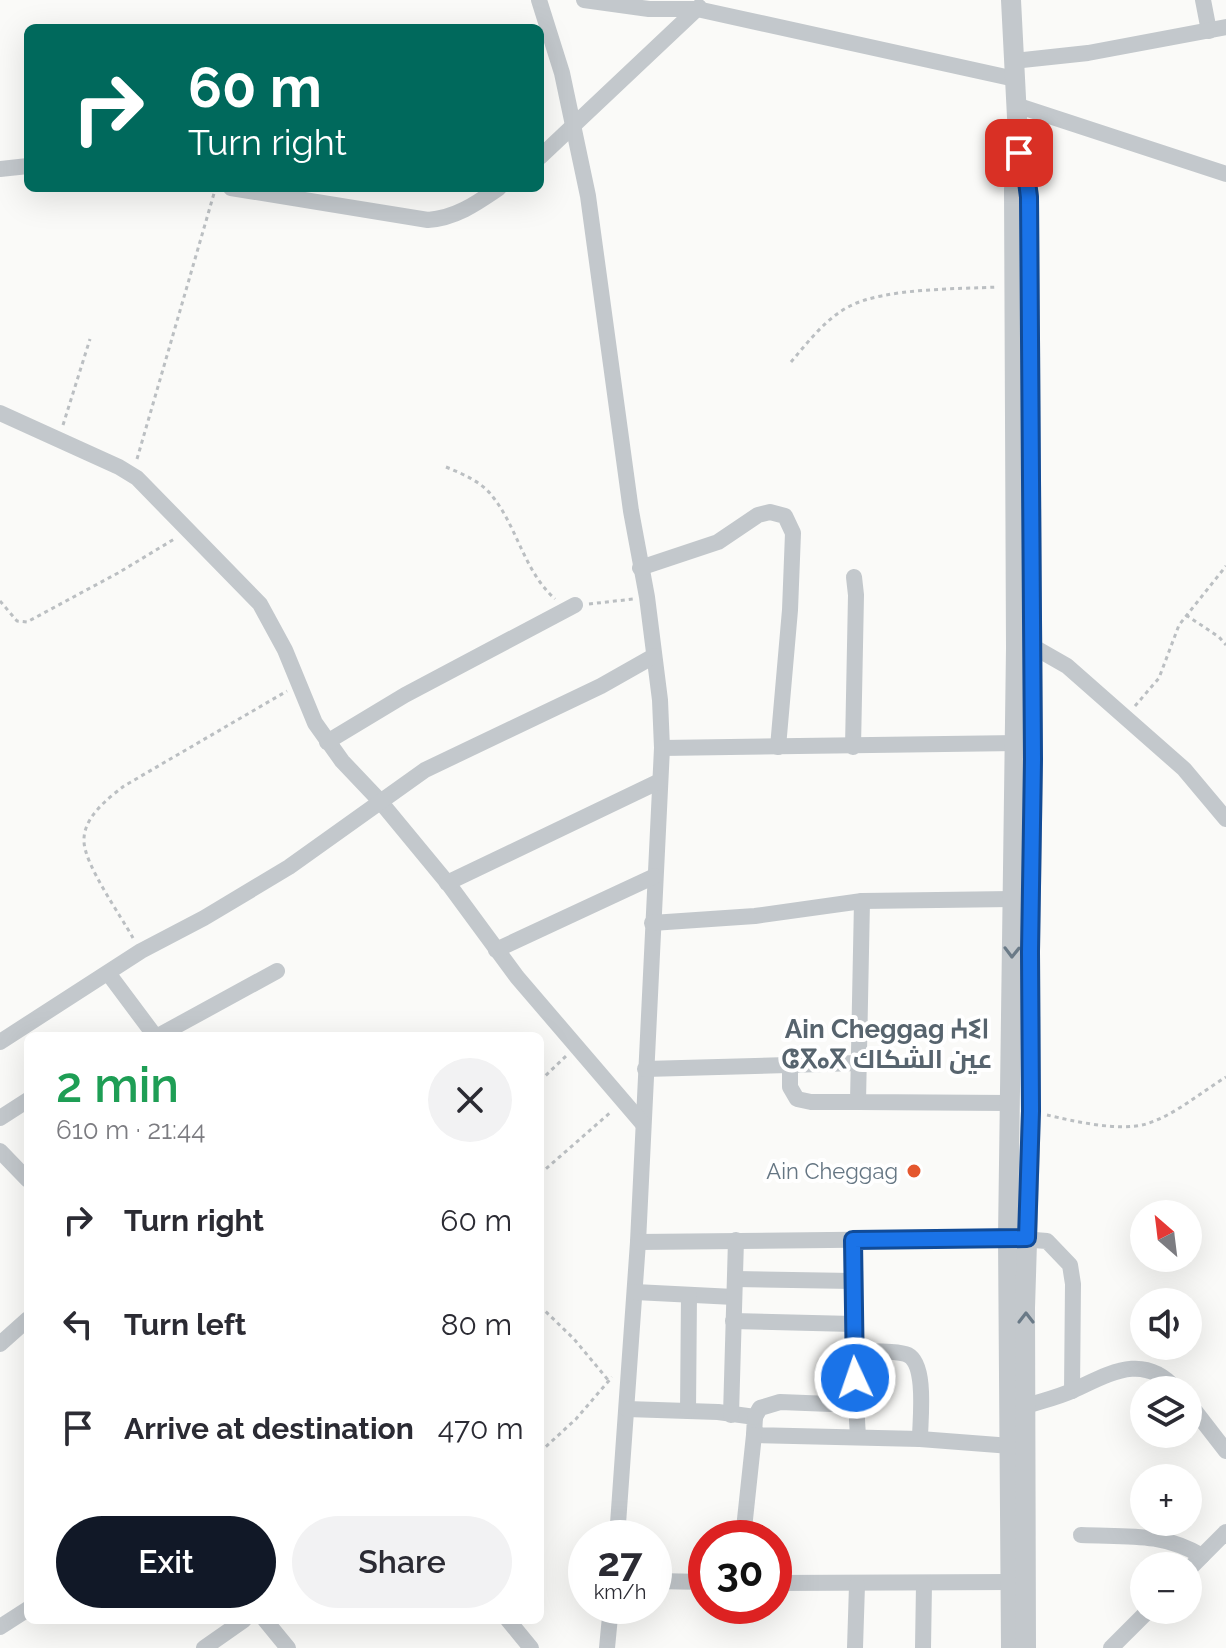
<!DOCTYPE html>
<meta charset="utf-8">
<style>
body{margin:0;font-family:Raleway,Cairo,"Noto Sans Tifinagh",sans-serif;background:#f2f2f3;color:#2b2b33;height:100vh;display:flex;flex-direction:column;font-size:30px;white-space:nowrap}
*{box-sizing:border-box;margin:0}
p{font-size:26px;color:#7c7c81}
.icon{flex:none;width:44px;height:44px;fill:none;stroke:currentColor;stroke-width:2;stroke-linecap:round;stroke-linejoin:round}
.map{position:relative;flex:1;overflow:hidden}
.panel{position:absolute;left:24px;top:1032px;width:520px;height:592px;display:flex;flex-direction:column;background:#fff;border-radius:12px;box-shadow:0 8px 32px #0002}
.panel>*{flex:none}
.top-card{position:absolute;left:24px;top:24px;width:520px;height:168px;border-radius:12px;box-shadow:0 8px 32px #0002;background:#00695c;color:#fff;overflow:hidden}
.needle{width:52px;rotate:332deg}
.controls{position:absolute;left:1130px;top:1200px;display:grid;gap:16px}
.controls a{display:grid;place-items:center;width:72px;height:72px;border-radius:50%;background:#fff;box-shadow:0 8px 32px #0002;font-size:40px}
.speed{position:absolute;left:568px;top:1520px;display:flex;gap:16px;font-size:40px;font-weight:700;text-align:center}
.speed>*{display:grid;place-content:center;width:104px;height:104px;border-radius:50%;background:#fff;box-shadow:0 8px 32px #0002;line-height:1}
.speed small{font-size:20px;font-weight:400}
.speed .limit{border:12px solid #d22;background:#fff;color:#111}
.pin{position:absolute;display:grid;place-items:center;width:68px;height:68px;color:#fff;margin:-34px;border-radius:16px;box-shadow:0 4px 12px #0006}
.me{position:absolute;width:88px;margin:-44px;rotate:357deg;stroke-linejoin:round;filter:drop-shadow(0 0 6px #0008)}
.turn{display:flex;align-items:center;gap:28px;height:168px;padding:0 32px;font-size:36px}
.turn .icon{width:104px;height:104px;stroke-width:2.5}
.turn b{display:block;font-size:56px;line-height:68px}
.round{display:grid;place-items:center;flex:none;width:84px;height:84px;border-radius:42px;background:#f2f2f3}
.headline{display:flex;align-items:center;justify-content:space-between;height:136px;padding:0 32px}
h1{font-size:48px;font-weight:600;line-height:60px;color:#1e9e55}
.action{display:flex;gap:16px;margin-top:auto;padding:16px 32px}
.action a{flex:1;height:92px;border-radius:48px;background:#111827;color:#fff;font-size:32px;font-weight:600;line-height:92px;text-align:center}
.action a+a{background:#f2f2f3;color:#2b2b33}
ul{padding:0;list-style:none}
li{display:flex;align-items:center;gap:24px;height:104px;padding:0 32px}
li div{flex:1}
li b{display:block;font-size:30px}
li em{font-style:normal}
.map>svg:first-child{display:block}
.lines{fill:none;stroke-linecap:round;stroke-linejoin:round}
.path{stroke:#bbbfc2;stroke-width:3;stroke-dasharray:4 4;stroke-linecap:butt}
.minor{stroke:#c3c8cc;stroke-width:16}
.tertiary{stroke:#c3c8cc;stroke-width:20}
.oneway{stroke:#6a7a87}
.route-casing{stroke:#114b97;stroke-width:20}
.route{stroke:#1a73e8;stroke-width:14}
.poi-dot{fill:#e4572e;stroke:#fff;stroke-width:3}
.labels{text-anchor:middle;stroke-width:8;stroke-linejoin:round;paint-order:stroke}
.poi-label{font-size:22px;fill:#657683;stroke:#fff;text-anchor:end}
.quarter-label{font-size:26px;font-weight:bold;fill:#57646e;stroke:#fff}
</style>
<div class="map">
<svg width="1226" height="1648" viewBox="0 0 1226 1648">
<rect width="100%" height="100%" fill="#fafaf8"/>
<g class="lines">
<g class="path">
<path d="M791,362C808,342 826,318 850,306C885,288 958,289 998,287"/>
<path d="M63,425L90,339"/>
<path d="M137,459L215,190"/>
<path d="M446,467C463,474 482,482 493,497C518,529 524,571 555,599"/>
<path d="M0,601L17,621L27,622L118,573L176,538"/>
<path d="M589,604L633,599"/>
<path d="M1186,615L1219,637L1226,645"/>
<path d="M1135,706L1159,678L1179,625L1226,566"/>
<path d="M133,938C121,916 84,864 84,841C83,818 107,799 124,786L287,691"/>
<path d="M540,1081L566,1056"/>
<path d="M1047,1115C1073,1121 1120,1132 1146,1124C1175,1115 1200,1093 1226,1077"/>
<path d="M540,1174L612,1111"/>
<path d="M540,1306L574,1339L609,1381"/>
<path d="M540,1452L576,1419L612,1377"/>
</g>
<g class="minor">
<path d="M539,0L562,73L588,196L631,511L647,597L660,700L662,748L638,1242L617,1538"/>
<path d="M584,0L649,9H697L1015,79"/>
<path d="M1203,0L1209,31"/>
<path d="M1014,61L1088,53L1226,27"/>
<path d="M1016,105L1226,174"/>
<path d="M540,157L699,7"/>
<path d="M0,169L28,166"/>
<path d="M231,188L428,220C456,218 477,203 499,188"/>
<path d="M0,413L119,467L137,478L260,604L285,650L315,723L342,761L379,800L450,886L517,977L643,1124"/>
<path d="M640,568L718,542L758,515L770,512L785,516L793,533L790,610L778,747"/>
<path d="M1032,646L1067,666L1184,769L1226,819"/>
<path d="M327,742L405,695L575,605"/>
<path d="M853,747L856,595L854,577"/>
<path d="M662,748L1024,743"/>
<path d="M447,883L660,781"/>
<path d="M862,901L858,1102L1009,1103"/>
<path d="M652,923L755,916L862,901L1012,899"/>
<path d="M496,950L655,876"/>
<path d="M108,973L155,1036"/>
<path d="M158,1036L277,971"/>
<path d="M0,1042L141,951L204,918L289,867L425,770L601,686L654,656"/>
<path d="M790,1065V1087L797,1099L811,1102H858"/>
<path d="M645,1069L858,1063"/>
<path d="M0,1118L28,1100"/>
<path d="M0,1151L28,1180"/>
<path d="M853,1240V1351L858,1437"/>
<path d="M638,1242L1008,1238L1047,1241L1070,1265L1073,1284L1072,1391"/>
<path d="M735,1279L853,1281"/>
<path d="M635,1292L734,1297"/>
<path d="M733,1321L853,1324"/>
<path d="M0,1344L28,1319"/>
<path d="M853,1351C866,1352 898,1350 908,1355C927,1365 920,1420 920,1439"/>
<path d="M1188,1402L1226,1451"/>
<path d="M1026,1406C1042,1401 1059,1397 1074,1390C1111,1373 1144,1352 1177,1390"/>
<path d="M627,1409L718,1412L755,1417L754,1435L920,1439L1011,1446"/>
<path d="M688,1411L689,1295"/>
<path d="M731,1415L736,1240"/>
<path d="M755,1417L760,1408L780,1402L857,1405"/>
<path d="M1081,1535C1127,1537 1161,1532 1202,1556"/>
<path d="M743,1538L754,1435"/>
<path d="M1188,1570L1226,1532"/>
<path d="M654,1581L706,1582"/>
<path d="M774,1583L1011,1582"/>
<path d="M265,1620L288,1648"/>
<path d="M508,1620L531,1648"/>
<path d="M0,1627L28,1609"/>
<path d="M204,1648L244,1620"/>
<path d="M607,1648L611,1606"/>
<path d="M855,1648L857,1585"/>
<path d="M923,1648L924,1584"/>
<path d="M1111,1648L1149,1610"/>
</g>
<g class="tertiary">
<path d="M1011,0L1020,176L1016,179L1014,189L1016,648L1008,1238L1011,1648"/>
<path d="M1020,176L1027,182L1029,197L1033,759L1030,952L1031,1111L1025,1308L1026,1648"/>
</g>
</g>
<defs><path id="oneway-chevron" d="M-2-3.5L2.5 0L-2 3.5" fill="none" stroke-width="1.6" stroke-linecap="round" stroke-linejoin="round" transform="scale(2)"/></defs>
<g class="oneway">
<use href="#oneway-chevron" transform="translate(1012 952) rotate(91)"/>
<use href="#oneway-chevron" transform="translate(1026 1318) rotate(-90)"/>
</g>
<g class="lines">
<g class="route-casing">
<path id="route" d="M855,1378L853,1240L1027,1238L1031,1111L1030,952L1033,759L1029,197L1027,182L1020,176L1019,153"/>
</g>
<use href="#route" class="route"/>
</g>
<circle class="poi-dot" cx="914" cy="1171" r="8"/>
<g class="labels">
<g class="poi-label">
<text x="898" y="1179">Ain Cheggag</text>
</g>
<g class="quarter-label">
<text x="887" y="1038">Ain Cheggag ⵄⵉⵏ<tspan x="887" dy="30">ⵛⴳⴰⴳ عين الشكاك</tspan></text>
</g>
</g>
</svg>
<div class="controls">
<a><svg class="needle" viewBox="-14 -14 28 28"><path d="M0-13l5 13h-10z" fill="#e53935"/><path d="M0 13l5-13h-10z" fill="#7c7c81"/></svg></a>
<a><svg class="icon" aria-label="sound" viewBox="0 0 24 24"><path d="M4 9h4l5-4v14l-5-4H4zM17 9q2 3 0 6"/></svg></a>
<a><svg class="icon" aria-label="layers" viewBox="0 0 24 24"><path d="M12 4l9 5-9 5-9-5zM3 14l9 5 9-5"/></svg></a>
<a>+</a>
<a>−</a>
</div>
<div class="speed"><div>27<small>km/h</small></div><div class="limit">30</div></div>
<div class="pin" style="left:1019px;top:153px;background:#d93025"><svg class="icon" aria-label="arrive" viewBox="0 0 24 24"><path d="M6 21V4h12l-3 4 3 4H6"/></svg></div>
<svg class="me" style="left:855px;top:1378px" viewBox="-20 -20 40 40"><circle r="17" fill="#1a73e8" stroke="#fff" stroke-width="3"/><path d="M0-11L8 9 0 5-8 9z" fill="#fff"/></svg>
<div class="top-card">
<div class="turn"><svg class="icon" aria-label="right" viewBox="0 0 24 24"><path d="M7 20v-9h11M14 6l5 5-5 5"/></svg><div><b>60 m</b>Turn right</div></div>
</div>
<section class="panel">
<div class="headline"><div><h1>2 min</h1><p>610 m · 21:44</p></div><a class="round"><svg class="icon" aria-label="close" viewBox="0 0 24 24"><path d="M6 6l12 12M18 6L6 18"/></svg></a></div>
<ul>
<li><svg class="icon" aria-label="right" viewBox="0 0 24 24"><path d="M7 20v-9h11M14 6l5 5-5 5"/></svg><div><b>Turn right</b></div><em>60 m</em></li>
<li><svg class="icon" aria-label="left" viewBox="0 0 24 24"><path d="M17 20v-9H6M10 6l-5 5 5 5"/></svg><div><b>Turn left</b></div><em>80 m</em></li>
<li><svg class="icon" aria-label="arrive" viewBox="0 0 24 24"><path d="M6 21V4h12l-3 4 3 4H6"/></svg><div><b>Arrive at destination</b></div><em>470 m</em></li>
</ul>
<div class="action"><a>Exit</a><a>Share</a></div>
</section>
</div>
